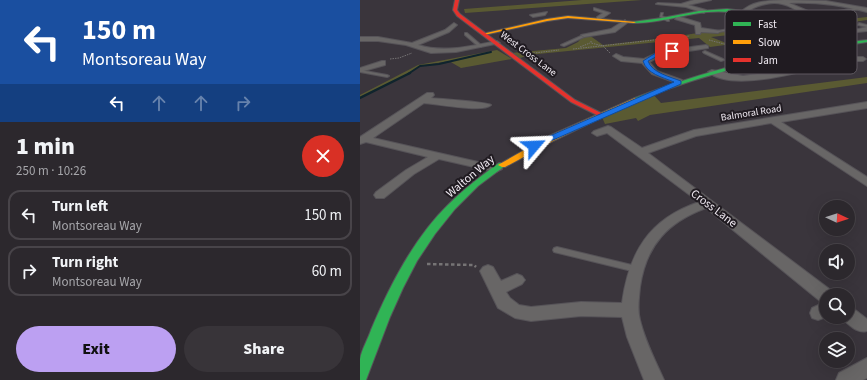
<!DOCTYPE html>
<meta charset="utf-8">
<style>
body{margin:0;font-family:"Source Sans 3",sans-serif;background:#383439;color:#f1f3f6;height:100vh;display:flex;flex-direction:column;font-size:15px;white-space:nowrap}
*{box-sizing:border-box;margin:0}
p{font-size:13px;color:#a6a6aa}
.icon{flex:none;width:22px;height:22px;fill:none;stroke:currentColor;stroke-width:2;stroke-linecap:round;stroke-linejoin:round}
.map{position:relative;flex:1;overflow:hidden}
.panel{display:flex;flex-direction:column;background:#2c282d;width:360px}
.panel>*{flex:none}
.top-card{background:#1a4fa0;color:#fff;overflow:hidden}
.needle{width:26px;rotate:94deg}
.controls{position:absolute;left:459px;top:200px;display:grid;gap:8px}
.controls a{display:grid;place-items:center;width:36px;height:36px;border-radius:50%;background:#2c282d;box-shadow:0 4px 16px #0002,0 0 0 1px #484449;font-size:20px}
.pin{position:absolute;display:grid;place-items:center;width:34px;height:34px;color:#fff;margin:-17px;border-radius:8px;box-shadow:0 2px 6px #0006}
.me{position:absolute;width:44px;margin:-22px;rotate:64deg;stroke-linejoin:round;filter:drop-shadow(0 0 3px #0008)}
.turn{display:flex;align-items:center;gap:14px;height:84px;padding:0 16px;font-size:18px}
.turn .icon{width:52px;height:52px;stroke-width:2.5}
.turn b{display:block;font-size:28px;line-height:34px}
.lanes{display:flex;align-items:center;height:38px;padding:0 16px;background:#0003;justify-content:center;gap:20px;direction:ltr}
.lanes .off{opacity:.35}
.round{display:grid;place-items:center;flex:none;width:42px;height:42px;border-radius:21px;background:#383439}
.summary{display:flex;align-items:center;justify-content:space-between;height:68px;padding:0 16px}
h1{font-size:24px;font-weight:800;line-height:30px}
.primary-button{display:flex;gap:8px;margin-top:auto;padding:8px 16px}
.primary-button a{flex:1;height:46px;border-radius:24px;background:#bca0f2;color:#111;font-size:16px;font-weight:800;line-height:46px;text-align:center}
.primary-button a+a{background:#383439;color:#f1f3f6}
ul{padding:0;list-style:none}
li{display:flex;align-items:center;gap:12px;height:50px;margin:0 8px 6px;padding:0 8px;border:2px solid #484449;border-radius:12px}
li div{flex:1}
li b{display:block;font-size:15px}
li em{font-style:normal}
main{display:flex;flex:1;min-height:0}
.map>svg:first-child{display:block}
.green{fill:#5a5a32}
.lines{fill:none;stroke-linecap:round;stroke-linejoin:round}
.stream-far1{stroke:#0f242d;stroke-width:2}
.stream{stroke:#0f242d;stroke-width:2.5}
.lane-casing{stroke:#565358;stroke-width:2}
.street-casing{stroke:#565358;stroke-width:2}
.fast-casing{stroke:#565358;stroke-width:2}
.slow-casing{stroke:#565358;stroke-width:2}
.jam-casing{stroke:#565358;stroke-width:2}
.path-far1{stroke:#767475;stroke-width:1;stroke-dasharray:1.5 1;stroke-linecap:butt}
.path{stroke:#767475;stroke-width:2.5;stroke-dasharray:3.5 2.5;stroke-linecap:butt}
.lane{fill:#686666;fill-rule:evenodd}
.street{fill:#686666;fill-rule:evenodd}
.fast{fill:#30b455;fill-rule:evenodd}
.slow{fill:#ff9f0a;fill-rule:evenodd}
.jam{fill:#e5322d;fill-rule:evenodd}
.route{fill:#1a73e8;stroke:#114b97}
.labels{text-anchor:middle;stroke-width:4;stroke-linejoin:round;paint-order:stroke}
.far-street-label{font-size:10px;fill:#f0eaf2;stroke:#201b21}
.street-label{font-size:12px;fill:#f0eaf2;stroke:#201b21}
.key{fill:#201b21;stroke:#5e5960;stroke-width:1}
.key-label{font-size:11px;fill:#f0eaf2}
</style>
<main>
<section class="panel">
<div class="top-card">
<div class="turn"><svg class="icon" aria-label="left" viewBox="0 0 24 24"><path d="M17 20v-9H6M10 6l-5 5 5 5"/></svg><div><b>150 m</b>Montsoreau Way</div></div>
<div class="lanes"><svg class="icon" aria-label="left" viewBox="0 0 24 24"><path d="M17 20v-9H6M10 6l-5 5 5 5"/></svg><svg class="icon off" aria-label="ahead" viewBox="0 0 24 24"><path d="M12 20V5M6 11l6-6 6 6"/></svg><svg class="icon off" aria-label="ahead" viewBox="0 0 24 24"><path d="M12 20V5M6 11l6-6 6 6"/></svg><svg class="icon off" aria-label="right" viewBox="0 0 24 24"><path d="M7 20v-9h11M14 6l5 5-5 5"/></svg></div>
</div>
<div class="summary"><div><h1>1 min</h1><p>250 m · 10:26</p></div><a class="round" style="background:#d93025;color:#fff"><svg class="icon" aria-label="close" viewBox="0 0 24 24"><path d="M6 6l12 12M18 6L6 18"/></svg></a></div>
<ul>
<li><svg class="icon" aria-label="left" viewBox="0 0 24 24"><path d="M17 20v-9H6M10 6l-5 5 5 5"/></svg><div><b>Turn left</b><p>Montsoreau Way</p></div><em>150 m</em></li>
<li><svg class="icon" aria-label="right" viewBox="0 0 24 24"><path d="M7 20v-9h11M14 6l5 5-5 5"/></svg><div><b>Turn right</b><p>Montsoreau Way</p></div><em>60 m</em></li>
</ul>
<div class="primary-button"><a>Exit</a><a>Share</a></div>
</section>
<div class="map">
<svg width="507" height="380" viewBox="0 0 507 380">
<rect width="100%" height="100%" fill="#3a353c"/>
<g class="green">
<path d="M222,0H282L105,13L104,9Z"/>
<path d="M450,15H458L480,20L507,17V20L473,25L469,24L351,37L404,58L395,60L365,45L350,47L339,38L168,55L158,59L151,53L206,48L218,42L224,35H229L243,45L305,38L338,33V30L367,31L461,22Z"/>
<path d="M137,50L152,59L101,68L89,61L60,66L43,77L0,98V95L58,65Z"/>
<path d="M507,77V83L290,115L278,121L276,118L245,124L241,115L292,93L301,103Z"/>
</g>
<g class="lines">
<path class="stream-far1" d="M48,74L60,66L79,64L131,52"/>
<path class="stream" d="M0,98L50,73"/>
<g class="lane-casing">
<g id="lane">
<path d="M501,7L502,9L479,12L478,11Z"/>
<path d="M301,13H303L302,16L309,19V21H307L300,17Z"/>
<path d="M499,23L507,25V27L498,25Z"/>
<path d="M386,26L387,28L358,32L357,31Z"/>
<path d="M105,33H107L121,45V47H119L105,35Z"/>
<path d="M221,36L224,37L204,46L201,45Z"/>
<path d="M345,51L363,59L364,60L361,61L344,53L343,52Z"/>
<path d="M0,70L27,75L29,76L27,77L0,72Z"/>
<path d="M197,247L276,266L279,267L280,269L279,271L276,272L194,252L193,250L194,248Z"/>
</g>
</g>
<g class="street-casing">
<g id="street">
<path d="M334,0H351L328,5L346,10L344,13L326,7L296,4L298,3L321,4Z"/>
<path d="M425,0L466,1L507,8V12C481,5 455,2 429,3L455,14V16C444,17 433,6 422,4C410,1 394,6 386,13L381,12C393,0 410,1 425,0Z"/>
<path d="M234,8L250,13L241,19H237V17L243,13L234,10Z"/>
<path d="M187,12L185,15L173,17L170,15Z"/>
<path d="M317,16L340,23L341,28L361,31L358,33L341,32L340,34H336L335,25L315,19Z"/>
<path d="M265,20L267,23L255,32L224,37L221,35L251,29Z"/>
<path d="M94,23L97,25L89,32L58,45C84,53 111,46 137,41L140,43L96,52L71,53L46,45L18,41H0V37H18L52,43L85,30Z"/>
<path d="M507,27V31L497,32L494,30Z"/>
<path d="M402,37L405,39L404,40L383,47L406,57V59H402L376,47L382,42Z"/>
<path d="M346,45L348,46V48L303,55L289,62L297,71L322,80V84H319L292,74L282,63L261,61L253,56L256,54L263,57L284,59L301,51Z"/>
<path d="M450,47L477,57H503L506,59L503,61H476L448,50L447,49Z"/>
<path d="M22,61H25V65L0,72V68Z"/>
<path d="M433,69L437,71L436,73C414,78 367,88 348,72L352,70L383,76Z"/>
<path d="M67,93H73L74,95L71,98C80,99 128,102 131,105C123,113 77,104 64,103L13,138L140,167L142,169L136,172L79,159L54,174L24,198H16L14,195L16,192L46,170L68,157L6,142L0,144V137Z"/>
<path d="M507,102V108L421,122L507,177V186L411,123L336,136L288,153L472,291L474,295H466V317L458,320L452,318L450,313L452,308L465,302L460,301L346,208C308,222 286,245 280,287C279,299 277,309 280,320C285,341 295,360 304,380H284L267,337L262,317L221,316L171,321L155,318L138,308L120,271L123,267L128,265L133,267L141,281L157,274L162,276L165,280L162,284L146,292L150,298L159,305L171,307L221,302L262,303C269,252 289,219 339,202L247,133L237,136L232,133L234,131L248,126L251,127L282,148L334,130Z"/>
<path d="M488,307L494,309L507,319V331C497,334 490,325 482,319L481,317H488Z"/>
<path d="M507,358V378L503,380H476L479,373Z"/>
</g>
</g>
<g class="fast-casing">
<g id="fast">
<path d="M367,9L384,11L418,19L480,43L507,40V42C429,54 353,70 279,100H275V98C340,72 406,56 474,44C434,28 392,8 347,12C322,15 299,23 274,23L272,22L302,18L339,11Z"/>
<path d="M139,163H142L146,165L118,186L95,209L75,234L57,261L43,288L30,317L6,380H0C0,373 0,365 0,359C2,349 8,339 11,330C30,285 54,238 89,204C105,188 121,176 139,163Z"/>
</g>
</g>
<g class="slow-casing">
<g id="slow">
<path d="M208,16L276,22L274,23L208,18L187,21L124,35L122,34L187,19Z"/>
<path d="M275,98L280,99L195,140L145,167H142L138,165L189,136Z"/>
</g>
</g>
<g class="jam-casing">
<path id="jam" d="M95,0H99L97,10L100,14L215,100L243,114V116H239L211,102L97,16L93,10Z"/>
</g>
<g class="path-far1">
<path d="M462,19L469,21"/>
<path d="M452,24L494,21"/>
<path d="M393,31L414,28"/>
<path d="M349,40L372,46"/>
<path d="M231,41V43L243,46L250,53"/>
<path d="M220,47L230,43"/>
<path d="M213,49L330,36"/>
<path d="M166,54L199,50"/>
<path d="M30,59L39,58L52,53"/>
</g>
<path class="path" d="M67,264L114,265L116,267"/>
<use href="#lane" class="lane"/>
<use href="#street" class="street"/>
<use href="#fast" class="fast"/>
<use href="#slow" class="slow"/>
<use href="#jam" class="jam"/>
</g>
<path class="route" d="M312,49L313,52L302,54L288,61C292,73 311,77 321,81V84L177,147H171V144L314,82C302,77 287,74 283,61L299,51Z"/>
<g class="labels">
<g class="far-street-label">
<text transform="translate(169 53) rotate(37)" y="4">West Cross Lane</text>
<text transform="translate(391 112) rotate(-9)" y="4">Balmoral Road</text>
</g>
<g class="street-label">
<text transform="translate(110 176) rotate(-40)" y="4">Walton Way</text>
<text transform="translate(354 208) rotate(37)" y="4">Cross Lane</text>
</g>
</g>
<rect x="365" y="10" width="132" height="64" rx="6" class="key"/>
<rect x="373" y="22" width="18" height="4" fill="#30b455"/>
<rect x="373" y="40" width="18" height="4" fill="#ff9f0a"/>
<rect x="373" y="58" width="18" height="4" fill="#e5322d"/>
<g class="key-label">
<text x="398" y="28">Fast</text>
<text x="398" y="46">Slow</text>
<text x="398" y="64">Jam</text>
</g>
</svg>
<div class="controls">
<a><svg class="needle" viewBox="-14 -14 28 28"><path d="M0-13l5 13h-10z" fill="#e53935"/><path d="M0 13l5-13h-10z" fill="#a6a6aa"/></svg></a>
<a><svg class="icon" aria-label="sound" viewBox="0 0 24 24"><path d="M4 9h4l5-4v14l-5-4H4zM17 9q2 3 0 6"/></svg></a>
<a><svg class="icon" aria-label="search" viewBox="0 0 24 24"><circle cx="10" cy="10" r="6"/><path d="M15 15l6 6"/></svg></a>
<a><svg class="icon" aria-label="layers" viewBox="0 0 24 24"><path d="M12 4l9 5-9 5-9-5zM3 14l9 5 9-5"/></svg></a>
</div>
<div class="pin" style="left:312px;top:51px;background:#d93025"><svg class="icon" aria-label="arrive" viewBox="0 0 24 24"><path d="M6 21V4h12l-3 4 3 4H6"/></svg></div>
<svg class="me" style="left:174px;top:146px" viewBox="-20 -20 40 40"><path d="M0-17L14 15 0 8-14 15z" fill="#1a73e8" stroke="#fff" stroke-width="4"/></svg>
</div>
</main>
